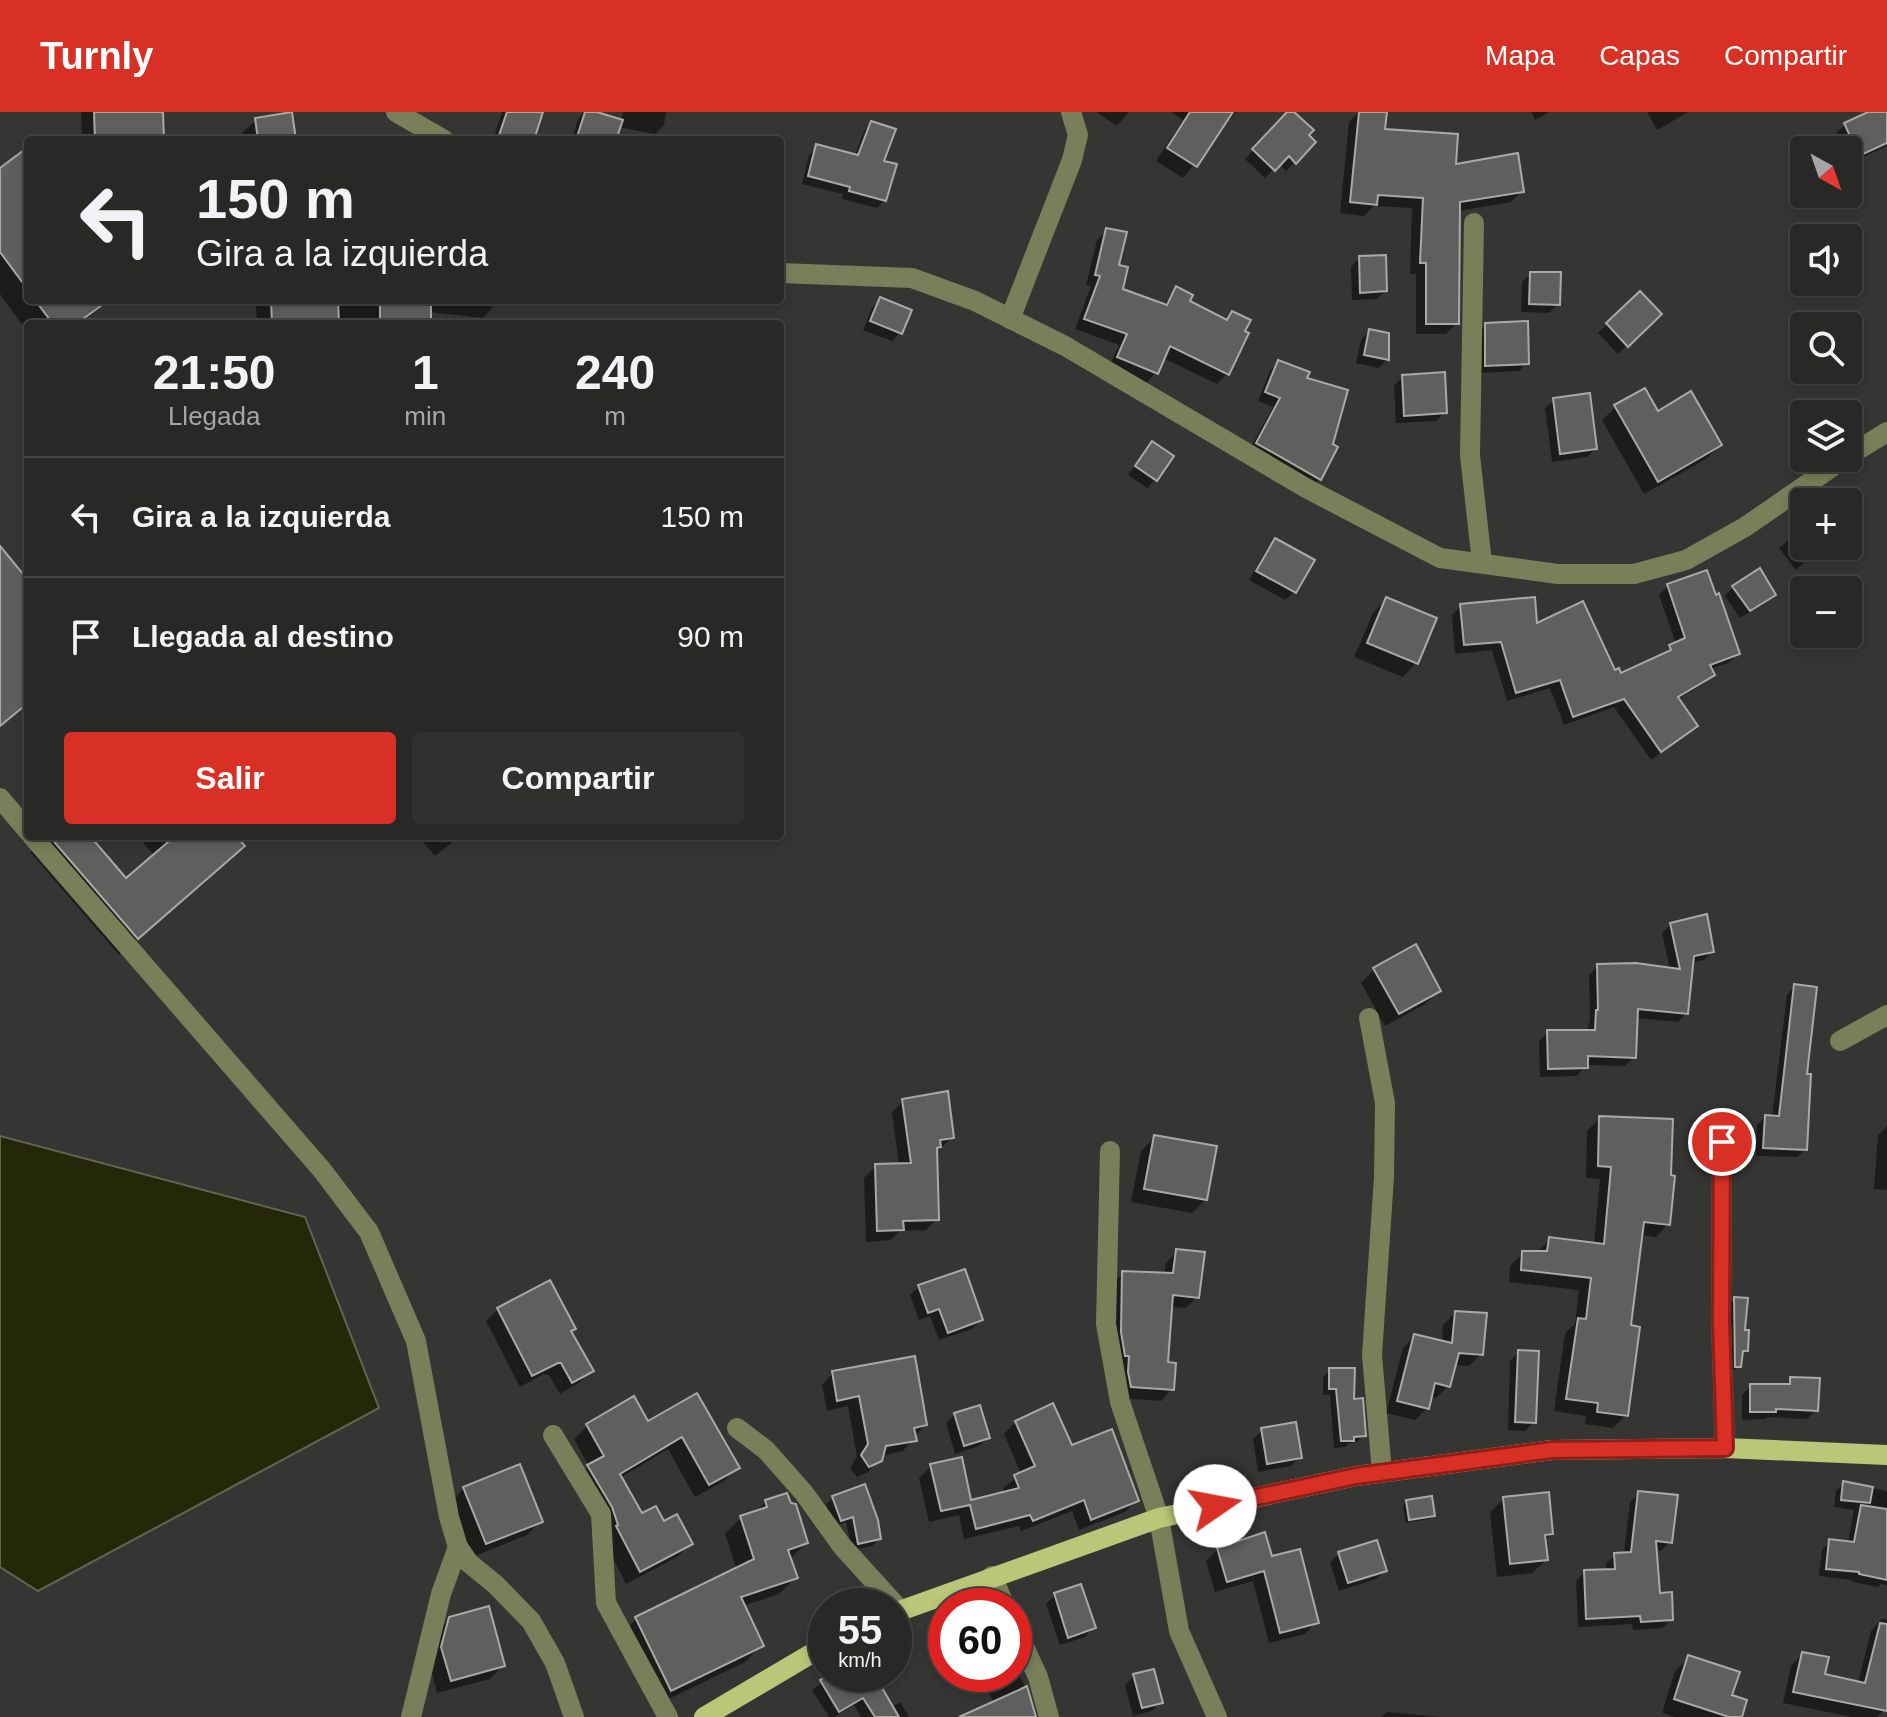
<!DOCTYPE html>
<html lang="es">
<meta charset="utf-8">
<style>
body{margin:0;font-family:Helvetica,sans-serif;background:#30302e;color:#f1f3f6;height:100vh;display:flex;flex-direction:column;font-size:30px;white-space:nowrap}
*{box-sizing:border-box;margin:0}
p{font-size:26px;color:#a5a6a7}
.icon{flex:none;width:44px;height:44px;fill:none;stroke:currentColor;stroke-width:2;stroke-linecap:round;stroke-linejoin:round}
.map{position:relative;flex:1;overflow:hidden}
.details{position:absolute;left:24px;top:208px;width:760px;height:520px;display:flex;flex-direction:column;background:#282826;border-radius:8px;box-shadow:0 4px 12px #0003,0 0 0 2px #444443}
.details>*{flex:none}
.top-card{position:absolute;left:24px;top:24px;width:760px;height:168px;border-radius:8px;box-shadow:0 4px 12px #0003,0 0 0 2px #444443;background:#282826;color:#f1f3f6;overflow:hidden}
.needle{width:52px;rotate:140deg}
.buttons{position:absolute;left:1790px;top:24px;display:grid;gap:16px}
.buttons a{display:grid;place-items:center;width:72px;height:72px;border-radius:8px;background:#282826;box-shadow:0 4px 12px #0003,0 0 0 2px #444443;font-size:40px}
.speed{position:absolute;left:808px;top:1476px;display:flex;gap:16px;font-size:40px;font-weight:700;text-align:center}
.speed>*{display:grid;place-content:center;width:104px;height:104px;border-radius:50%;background:#282826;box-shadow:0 4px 12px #0003,0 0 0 2px #444443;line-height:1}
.speed small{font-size:20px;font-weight:400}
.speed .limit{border:12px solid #d22;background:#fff;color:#111}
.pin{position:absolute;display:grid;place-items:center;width:68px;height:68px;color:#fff;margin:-34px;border:4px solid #fff;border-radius:50%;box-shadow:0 2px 8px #0007}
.me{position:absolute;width:88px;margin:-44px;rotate:78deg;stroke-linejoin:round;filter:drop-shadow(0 0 6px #0008)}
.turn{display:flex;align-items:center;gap:28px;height:168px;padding:0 40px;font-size:36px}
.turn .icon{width:104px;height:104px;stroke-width:2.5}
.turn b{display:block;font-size:56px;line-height:68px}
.eta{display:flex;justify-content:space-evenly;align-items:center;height:136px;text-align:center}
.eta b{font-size:48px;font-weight:700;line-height:56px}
.cta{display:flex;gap:16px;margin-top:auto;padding:16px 40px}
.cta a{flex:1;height:92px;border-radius:8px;background:#d93025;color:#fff;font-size:32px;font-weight:700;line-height:92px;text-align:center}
.cta a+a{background:#30302e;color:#f1f3f6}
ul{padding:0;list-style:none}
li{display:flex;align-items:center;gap:24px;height:120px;padding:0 40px;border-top:2px solid #444443}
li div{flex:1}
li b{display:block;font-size:30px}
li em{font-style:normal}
header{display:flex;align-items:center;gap:48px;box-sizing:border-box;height:112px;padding:0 40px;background:#d93025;color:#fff}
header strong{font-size:38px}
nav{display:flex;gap:44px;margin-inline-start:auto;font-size:28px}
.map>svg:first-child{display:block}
.water{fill:#242809;stroke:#62654f;stroke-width:2}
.shadow{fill:#0007}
.building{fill:#5f605d;stroke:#a9aaa6;stroke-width:2}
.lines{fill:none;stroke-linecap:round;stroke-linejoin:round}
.minor{stroke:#787f59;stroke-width:20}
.major{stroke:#bac778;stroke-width:20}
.route-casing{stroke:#8d1f18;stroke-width:20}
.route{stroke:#d93025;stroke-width:14}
</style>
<header>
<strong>Turnly</strong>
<nav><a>Mapa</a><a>Capas</a><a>Compartir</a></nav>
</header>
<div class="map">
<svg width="1887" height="1605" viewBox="0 0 1887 1605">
<rect width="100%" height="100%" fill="#353633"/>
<path class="water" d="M0,1024L305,1105L379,1296L38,1479L0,1455Z"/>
<g class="shadow">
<path d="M81,0H161L162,28H82Z"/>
<path d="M502,0H541L532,28H493Z"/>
<path d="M584,0L621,10L623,0H666L664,13L655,22L618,15L614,28H572L578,7Z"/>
<path d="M1096,0H1129L1117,14Z"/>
<path d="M1171,0H1236L1183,66L1156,49L1183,8Z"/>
<path d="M1359,0H1372L1383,19L1454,54L1522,79L1511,90L1458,99L1457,211L1446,222H1416V162H1410L1412,96L1374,94L1364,104L1340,101L1349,10Z"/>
<path d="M1531,0H1549L1535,8Z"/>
<path d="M1647,0H1688L1657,18Z"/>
<path d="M1873,0H1887V34L1850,51L1848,38H1844L1836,21L1845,13Z"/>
<path d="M1287,2L1313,31L1286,59L1279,52L1265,66L1245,47Z"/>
<path d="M256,8L294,28H243L242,21Z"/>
<path d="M872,11L882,50L885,88L877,96L842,87L843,82L802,72L809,43L817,35L855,43L864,19Z"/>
<path d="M28,37V188H110L80,212H28V221L0,182V58Z"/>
<path d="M1107,118L1120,179L1163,194L1176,177L1187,190L1224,209L1232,201L1227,262L1217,272L1163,246L1156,261L1146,271L1109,255L1119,233L1075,217L1091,174L1086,173L1097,128Z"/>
<path d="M1359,146L1385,179L1377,187L1352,188L1351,155Z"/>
<path d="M1531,162L1558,192L1549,201L1521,200L1522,170Z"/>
<path d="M1640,182L1659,202L1618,242L1598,221Z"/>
<path d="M881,187L900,221L892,229L863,218L872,196Z"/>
<path d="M262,188H499L483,206L429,200V209L426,212H257L256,194Z"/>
<path d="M1486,213L1527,251L1519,259L1477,261V222Z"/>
<path d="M1369,219L1387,247L1379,256L1356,251L1361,228Z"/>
<path d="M1278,250L1304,268L1330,333L1336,336L1320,367L1311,376L1248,340L1273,295L1258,289L1270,259Z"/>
<path d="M1402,265L1445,300L1436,309L1396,311L1394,274Z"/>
<path d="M1554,288L1595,337L1587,345L1552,350L1545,296Z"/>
<path d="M1616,295L1657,301L1720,333L1706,347L1644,382L1602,308Z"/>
<path d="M1152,332L1156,367L1147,376L1128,363Z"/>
<path d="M1804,415V434H1823L1796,458L1779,436Z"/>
<path d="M1275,428L1294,480L1285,488L1249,468L1267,437Z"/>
<path d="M1668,474L1738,542L1728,551L1710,557L1713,563L1703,572L1677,588L1696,614L1651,648L1614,595L1564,613L1550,576L1507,589L1492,538L1455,542L1452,503L1461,494L1535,514L1620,564L1661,544L1676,532L1659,483Z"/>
<path d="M1733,475L1774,483L1765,491L1740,506L1725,484Z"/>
<path d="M1386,487L1416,551L1403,565L1354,545L1373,501Z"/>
<path d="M46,724H96L91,728L126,769L155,744L137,724H234L242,734L119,843L30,740Z"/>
<path d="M418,724H460L435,744Z"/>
<path d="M1671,812L1712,839L1704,848L1691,851L1686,901L1678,910L1636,906L1634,945L1625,954L1586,953L1577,964L1540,965L1539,929L1548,920H1587L1590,907L1589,863L1598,854L1670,858L1662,821Z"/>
<path d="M1375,857L1439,878L1425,892L1385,914L1361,871Z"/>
<path d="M1795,874L1805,964L1806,1037L1797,1045L1756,1044L1757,1013L1765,1005H1772L1787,883Z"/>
<path d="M903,989L952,1025L940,1037H935L937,1107L926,1118L900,1119L890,1128L866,1130L864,1066L876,1054H899L892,1000Z"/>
<path d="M1600,1006L1668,1112L1656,1125L1640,1123L1628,1215L1626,1303L1613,1316L1585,1312L1586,1304L1554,1299L1565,1221L1575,1212L1579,1178L1509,1170L1510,1154L1523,1141H1536L1550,1127L1594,1132L1600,1067L1586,1066L1587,1019Z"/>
<path d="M1887,1014V1078L1874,1077L1878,1023Z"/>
<path d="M1155,1025L1206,1087L1192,1101L1131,1090L1141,1039Z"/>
<path d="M1177,1139L1197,1185L1186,1196L1171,1195L1166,1252L1172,1277L1161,1289L1120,1286L1112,1172L1123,1161L1164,1163L1166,1151Z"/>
<path d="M919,1175L981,1208L972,1217L939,1228L930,1204L919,1208L910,1183Z"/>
<path d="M1735,1187L1746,1238L1735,1258H1732L1731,1191Z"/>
<path d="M498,1197L570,1220L592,1258L580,1270L560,1282L549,1263L544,1262L520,1275L486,1209Z"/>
<path d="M1455,1201L1481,1242L1469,1254L1453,1253L1448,1274L1436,1286L1430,1284L1427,1296L1415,1308L1386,1301L1403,1236L1415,1224L1442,1231L1443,1213Z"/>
<path d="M1519,1240L1534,1310L1525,1319L1508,1318L1510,1249Z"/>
<path d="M1330,1258L1352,1289L1364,1323L1357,1330L1349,1331L1345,1335L1334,1336L1330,1283H1323V1265Z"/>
<path d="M833,1261L925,1313L903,1339L881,1344L868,1360L857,1365L850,1356L857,1345L848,1294L827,1299L822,1273Z"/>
<path d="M1791,1267L1816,1298L1807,1307L1768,1305L1766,1307L1742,1308V1283L1751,1274H1784Z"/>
<path d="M696,1283L737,1355L724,1369L695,1385L668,1337L620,1366L642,1403L663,1412L690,1432L677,1445L626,1472L574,1368L589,1354L574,1327L587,1314L647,1312Z"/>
<path d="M955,1302L988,1326L979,1334L955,1342L946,1311Z"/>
<path d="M1016,1310L1137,1388L1125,1400L1079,1418L1072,1399L1021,1419L1019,1414L964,1427L959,1403L929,1410L919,1366L931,1354L970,1390L1005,1381L1003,1376L1021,1362L1004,1322Z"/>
<path d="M1262,1318L1300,1345L1291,1354L1258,1360L1253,1327Z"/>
<path d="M1844,1371L1887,1379V1473L1881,1472L1878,1475L1852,1470V1468L1819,1464L1822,1438L1830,1430L1848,1431L1854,1398L1834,1395L1836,1379Z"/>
<path d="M864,1375L879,1427L872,1434L852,1438L846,1410L834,1415L826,1393L833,1386Z"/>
<path d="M464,1376L540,1410L527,1423L472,1445L451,1390Z"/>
<path d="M1639,1381L1670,1430L1661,1439L1655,1438L1658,1483L1671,1507L1663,1516L1633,1518L1632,1512L1578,1515L1576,1469L1584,1460L1607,1459L1606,1452L1615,1443L1624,1442L1630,1390Z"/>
<path d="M1504,1387L1551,1422L1544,1429L1546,1448L1532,1461L1497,1465L1490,1400Z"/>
<path d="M766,1390L806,1431L789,1448L795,1466L779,1482L743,1494L762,1533L745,1550L654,1594L620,1523L637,1506L737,1458L725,1422L741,1406L754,1401Z"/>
<path d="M1407,1390L1433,1403L1429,1407L1406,1411L1403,1394Z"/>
<path d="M1218,1437L1270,1447L1316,1510L1305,1522L1269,1531L1253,1469L1215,1480L1206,1449Z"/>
<path d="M1339,1442L1385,1459L1376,1467L1339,1479L1330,1450Z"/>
<path d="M1055,1483L1093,1516L1085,1525L1060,1533L1046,1492Z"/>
<path d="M450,1507L503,1553L490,1567L437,1581L429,1550L436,1521Z"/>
<path d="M1882,1507L1887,1508V1583L1884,1598L1877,1605H1852L1783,1591L1791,1554L1802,1542L1823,1564L1858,1571L1871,1519Z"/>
<path d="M1689,1546L1729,1584L1739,1605H1675L1662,1601L1675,1559Z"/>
<path d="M1014,1552L1025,1575L1034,1605H969L994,1591L980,1562H1014Z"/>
<path d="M834,1562H872L892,1595L900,1590L909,1605H861L854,1593L834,1605H829L812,1578Z"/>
<path d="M1134,1564L1160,1590L1152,1599L1133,1604L1125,1573Z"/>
<path d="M1387,1600L1440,1605H1381Z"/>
</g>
<g class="building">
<path d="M94,0H163L164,28H95Z"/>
<path d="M292,0L296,28H258L255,6Z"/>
<path d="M507,0H543L534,28H516L499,23Z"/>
<path d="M585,0H597L623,8L616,28H576Z"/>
<path d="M1190,0H1233L1197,55L1167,36Z"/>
<path d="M1287,0H1294L1314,18L1309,23L1316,30L1296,52L1289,44L1275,59L1252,37Z"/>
<path d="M1359,0H1387L1385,17L1458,22L1456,52L1518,41L1524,80L1460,90L1459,212H1426V151H1420L1423,86L1378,83L1377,93L1350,90Z"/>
<path d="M1868,0H1887V31L1859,44L1844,11Z"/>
<path d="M871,9L896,17L884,49L897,52L886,89L849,79L850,75L808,64L816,32L858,43Z"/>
<path d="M28,35V178L0,140V56Z"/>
<path d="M1106,116L1127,120L1119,153L1128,155L1123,177L1167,193L1176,174L1193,183L1190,189L1227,208L1232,199L1251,208L1245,219L1249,221L1229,263L1170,234L1158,262L1117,245L1127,222L1084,207L1100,164L1095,163Z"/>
<path d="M1386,143L1387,179L1360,181L1359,144Z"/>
<path d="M1530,160H1561L1560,193L1529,192Z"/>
<path d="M1640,179L1662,202L1628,235L1606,211Z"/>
<path d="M880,185L912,198L902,222L870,209Z"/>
<path d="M35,188H109L76,212H53Z"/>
<path d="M271,188H338L339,212H272Z"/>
<path d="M380,188H431V210L380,209Z"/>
<path d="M1528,209L1529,252L1485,254V211Z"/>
<path d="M1369,217L1389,221V248L1364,243Z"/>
<path d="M1278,248L1310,260L1307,266L1348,278L1333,332L1338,335L1321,368L1256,331L1280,286L1265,280Z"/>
<path d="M1445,260L1447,301L1404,304L1402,263Z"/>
<path d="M1645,276L1658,299L1691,279L1722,333L1658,370L1614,293Z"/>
<path d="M1590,281L1597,337L1560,342L1553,286Z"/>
<path d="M1152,329L1174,344L1157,369L1135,354Z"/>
<path d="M1275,426L1315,448L1296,481L1256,459Z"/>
<path d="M0,434L28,468V591L0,614Z"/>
<path d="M1760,456L1776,483L1750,499L1732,474Z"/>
<path d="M1707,458L1716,483L1719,481L1740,542L1710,553L1715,563L1678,585L1698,614L1661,640L1624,587L1573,605L1560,568L1516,581L1501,530L1464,533L1460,492L1535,485L1537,511L1583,489L1615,558L1619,556L1621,561L1671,538L1669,533L1685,526L1667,472Z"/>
<path d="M1386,485L1437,506L1418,552L1367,531Z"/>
<path d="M49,724H90L126,766L175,724H236L245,734L138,827Z"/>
<path d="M1707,802L1714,840L1694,844L1688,902L1638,897L1636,946L1588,944V956L1548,957L1547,918H1595L1596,898H1598L1597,852L1636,851L1680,857L1670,811Z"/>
<path d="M1416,832L1441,879L1399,902L1373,856Z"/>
<path d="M1794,872L1817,875L1807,962H1811L1807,1038L1763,1036L1765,1003L1779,1004Z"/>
<path d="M948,979L954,1026L940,1028L941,1035L937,1036L939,1108L903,1109L904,1118L877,1119L875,1052L911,1051L902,987Z"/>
<path d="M1599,1004L1673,1007L1671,1063L1675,1064L1670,1113L1644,1110L1631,1213L1640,1215L1628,1304L1597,1300L1598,1291L1566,1287L1578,1206L1586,1207L1591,1166L1521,1158L1522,1139H1547L1549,1125L1604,1132L1611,1055L1598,1054Z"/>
<path d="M1154,1023L1217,1034L1207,1088L1144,1077Z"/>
<path d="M1176,1137L1205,1140L1199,1186L1173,1183L1168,1250L1176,1251L1174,1278L1131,1275L1128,1260L1129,1244H1125L1121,1220L1122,1159L1173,1161Z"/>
<path d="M965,1157L983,1208L948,1221L939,1197L928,1201L918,1173Z"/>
<path d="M550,1168L576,1217L571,1219L594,1259L572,1271L561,1251H558L532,1264L497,1196Z"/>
<path d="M1734,1185L1748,1186L1745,1218H1749L1748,1239H1743L1741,1255H1735Z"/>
<path d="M1455,1199L1487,1201L1483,1243L1459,1241L1450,1275L1435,1271L1429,1297L1397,1289L1414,1222L1452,1231Z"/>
<path d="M1518,1238L1539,1239L1536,1311L1515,1310Z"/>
<path d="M915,1244L927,1313L914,1316L917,1329L886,1334L882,1349L869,1355L861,1343L868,1332L859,1284L837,1289L832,1259Z"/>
<path d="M1329,1256H1355L1354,1287L1363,1286L1366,1324L1354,1325V1329H1341L1336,1277H1329Z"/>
<path d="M1790,1265L1820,1266L1818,1299L1776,1297V1300H1750V1272H1790Z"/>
<path d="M697,1281L740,1356L709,1373L682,1325L620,1362L642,1401L656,1394L664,1409L677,1402L693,1432L640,1460L616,1414L618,1413L612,1395L587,1353L604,1344L586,1312L634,1284L648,1309Z"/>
<path d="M1053,1291L1072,1333L1112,1317L1139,1389L1091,1408L1084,1388L1033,1409L1030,1403L976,1417L970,1393L941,1399L930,1352L962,1345L971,1388L1019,1376L1014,1363L1035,1354L1015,1309Z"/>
<path d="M980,1293L990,1326L964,1334L954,1301Z"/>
<path d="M1296,1310L1302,1346L1267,1352L1261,1316Z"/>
<path d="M520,1352L543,1410L486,1432L463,1375Z"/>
<path d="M1843,1369L1873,1375L1870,1391L1841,1388Z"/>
<path d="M865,1372L878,1408L881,1427L858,1432L853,1405L841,1409L832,1384Z"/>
<path d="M1638,1379L1678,1383L1672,1431L1656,1429L1660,1481L1672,1480L1673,1508L1641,1510L1640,1504L1586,1507L1584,1458L1615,1457L1614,1441L1631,1440Z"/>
<path d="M1549,1380L1553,1422L1545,1423L1548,1448L1510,1452L1503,1385Z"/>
<path d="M787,1381L791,1391L796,1392L808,1431L788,1438L798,1466L741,1485L764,1534L671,1579L635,1505L754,1447L740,1404L767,1395L765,1388Z"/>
<path d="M1432,1384L1435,1404L1409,1408L1406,1388Z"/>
<path d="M1861,1393L1887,1397V1468L1859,1462V1460L1826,1457L1829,1427L1854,1430Z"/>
<path d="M1265,1420L1272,1444L1300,1437L1319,1511L1280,1521L1264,1459L1227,1470L1217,1436Z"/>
<path d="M1377,1428L1387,1459L1348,1471L1338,1440Z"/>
<path d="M1081,1472L1096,1516L1068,1526L1054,1481Z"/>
<path d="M489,1494L505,1554L451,1569L441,1535L449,1505Z"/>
<path d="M1880,1511L1887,1512V1599L1793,1580L1802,1540L1829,1545L1825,1562L1865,1571Z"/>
<path d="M1688,1543L1740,1560L1732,1583L1747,1588L1742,1605H1729L1674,1587Z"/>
<path d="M1154,1557L1163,1591L1142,1596L1133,1562Z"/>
<path d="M830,1562H874L899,1605H875L863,1586L839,1600L820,1568Z"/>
<path d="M1027,1574L1036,1605H959L1021,1577Z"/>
</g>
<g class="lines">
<g class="minor">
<path d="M396,0L444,28"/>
<path d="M1474,111L1470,343L1482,451"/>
<path d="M780,161L912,166L975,189L1065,234L1306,376L1440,446L1558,462H1634L1686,448L1745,415L1845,346"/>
<path d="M1010,207L1072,48L1078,23L1071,0"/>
<path d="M1848,344L1887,320"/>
<path d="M0,686L28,719"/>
<path d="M32,724L322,1058L369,1120L416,1229L449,1405L458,1435L469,1451L496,1473L531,1509L555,1551L574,1605"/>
<path d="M1369,906L1385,991L1384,1065L1372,1243L1382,1360"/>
<path d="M1840,929L1887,903"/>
<path d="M1722,1030L1721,1209L1725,1336"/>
<path d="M1110,1039L1106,1212L1120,1290L1159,1406L1179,1519L1217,1605"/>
<path d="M737,1316L766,1338L804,1381L842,1434L900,1498"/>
<path d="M553,1323L601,1402L606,1491L668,1605"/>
<path d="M992,1464L1005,1494"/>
<path d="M1014,1513L1038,1565L1049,1605"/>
<path d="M411,1605L441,1482L458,1435"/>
</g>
<g class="major">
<path d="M894,1501L1159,1406L1356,1364L1552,1338L1725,1336L1887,1343"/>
<path d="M704,1605L826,1533"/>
</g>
</g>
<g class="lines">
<g class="route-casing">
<path id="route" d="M1215,1394L1356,1364L1552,1338L1725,1336L1721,1209L1722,1030"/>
</g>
<use href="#route" class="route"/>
</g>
</svg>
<div class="buttons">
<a><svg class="needle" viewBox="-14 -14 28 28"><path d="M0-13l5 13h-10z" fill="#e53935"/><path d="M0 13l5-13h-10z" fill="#a5a6a7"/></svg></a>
<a><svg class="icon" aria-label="sound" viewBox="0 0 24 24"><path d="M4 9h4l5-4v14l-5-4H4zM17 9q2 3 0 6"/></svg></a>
<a><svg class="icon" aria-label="search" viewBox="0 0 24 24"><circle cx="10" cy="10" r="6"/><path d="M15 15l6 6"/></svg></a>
<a><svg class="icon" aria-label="layers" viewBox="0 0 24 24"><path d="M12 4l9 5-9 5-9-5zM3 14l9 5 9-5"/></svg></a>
<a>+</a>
<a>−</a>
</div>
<div class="speed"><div>55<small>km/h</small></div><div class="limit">60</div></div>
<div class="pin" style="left:1722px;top:1030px;background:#d93025"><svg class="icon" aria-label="arrive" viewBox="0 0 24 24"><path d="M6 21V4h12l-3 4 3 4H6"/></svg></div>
<svg class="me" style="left:1215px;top:1394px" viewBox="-20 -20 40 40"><circle r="19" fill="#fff"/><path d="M0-13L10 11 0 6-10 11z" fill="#d93025"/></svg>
<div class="top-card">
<div class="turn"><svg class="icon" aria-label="left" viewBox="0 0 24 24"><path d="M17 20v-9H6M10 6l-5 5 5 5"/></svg><div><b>150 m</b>Gira a la izquierda</div></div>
</div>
<section class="details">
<div class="eta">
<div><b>21:50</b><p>Llegada</p></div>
<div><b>1</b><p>min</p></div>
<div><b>240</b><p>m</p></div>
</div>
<ul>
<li><svg class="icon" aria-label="left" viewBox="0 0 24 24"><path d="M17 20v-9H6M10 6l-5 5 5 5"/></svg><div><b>Gira a la izquierda</b></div><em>150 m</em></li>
<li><svg class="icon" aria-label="arrive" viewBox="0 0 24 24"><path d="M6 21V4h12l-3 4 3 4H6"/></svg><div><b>Llegada al destino</b></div><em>90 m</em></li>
</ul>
<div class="cta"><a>Salir</a><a>Compartir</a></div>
</section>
</div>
